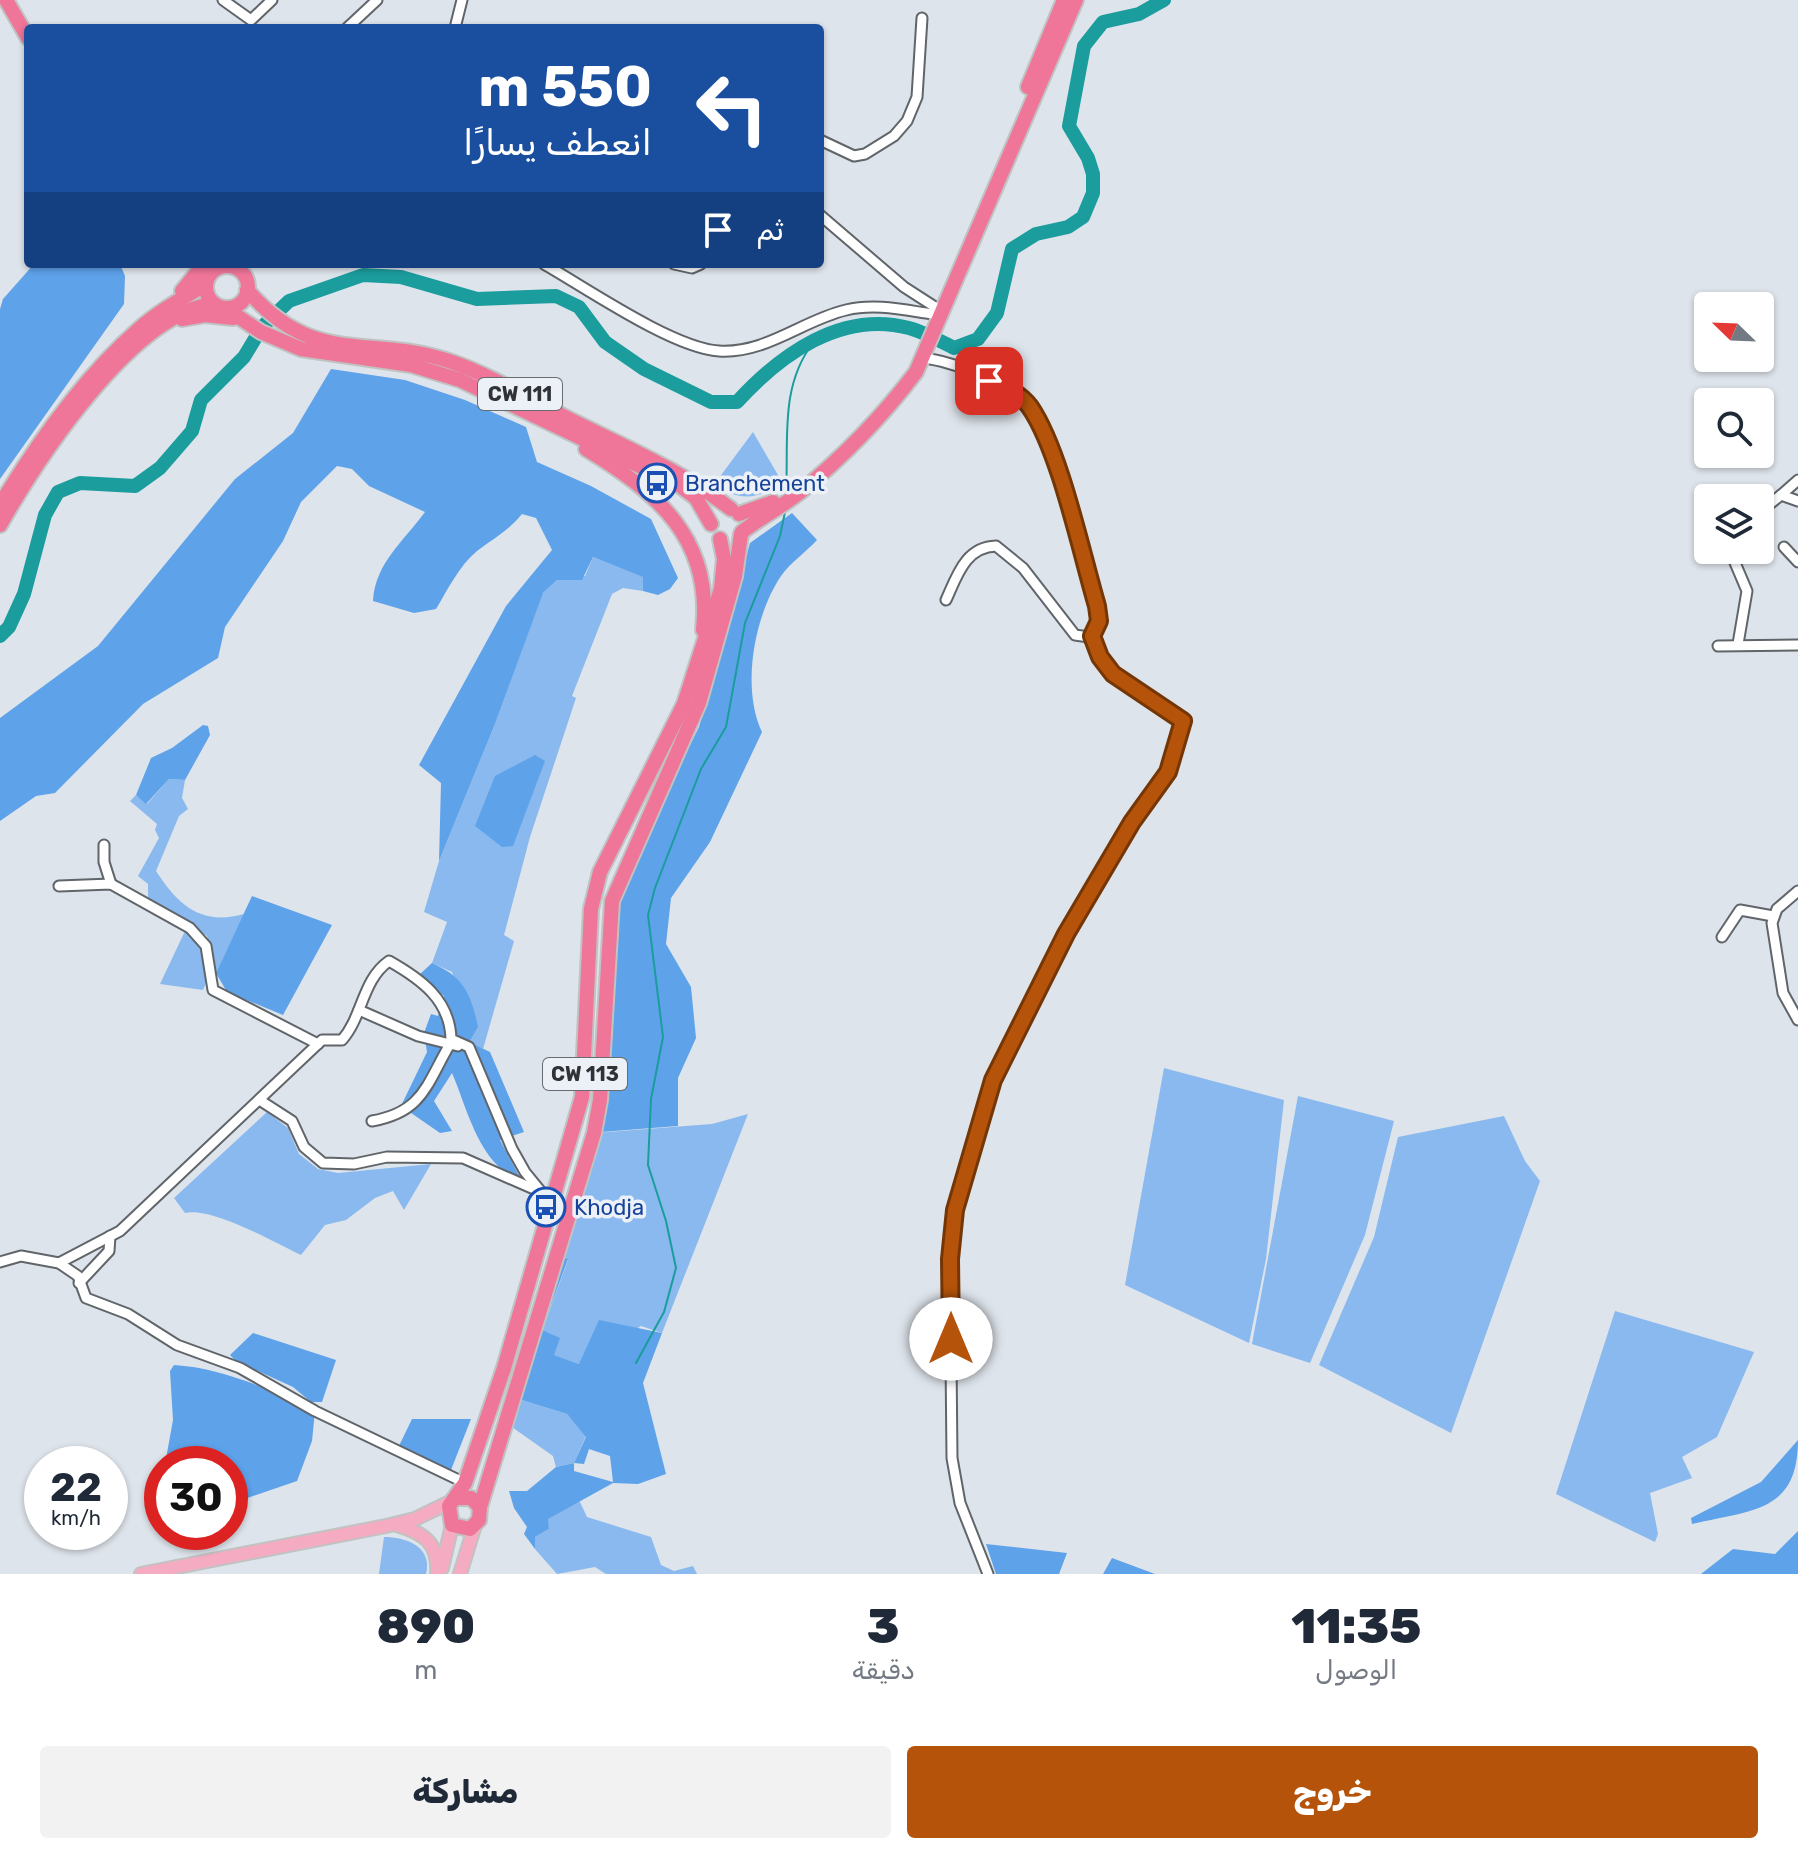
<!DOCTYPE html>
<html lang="ar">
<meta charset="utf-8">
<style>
body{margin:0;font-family:Rubik,"Noto Naskh Arabic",sans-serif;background:#f2f2f3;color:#1f2937;direction:rtl;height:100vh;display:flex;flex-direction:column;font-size:30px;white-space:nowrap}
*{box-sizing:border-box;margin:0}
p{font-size:26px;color:#747a83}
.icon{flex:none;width:44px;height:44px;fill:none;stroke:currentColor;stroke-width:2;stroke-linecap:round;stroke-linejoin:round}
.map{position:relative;height:1574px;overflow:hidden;direction:ltr}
.panel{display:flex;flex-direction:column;background:#fff;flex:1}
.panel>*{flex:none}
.guide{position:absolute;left:24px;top:24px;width:800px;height:244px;border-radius:8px;box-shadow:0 2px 6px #0004;direction:rtl;background:#1a4fa0;color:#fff;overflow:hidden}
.needle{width:52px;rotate:293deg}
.buttons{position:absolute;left:1694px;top:292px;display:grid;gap:16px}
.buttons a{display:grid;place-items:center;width:80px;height:80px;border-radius:8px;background:#fff;box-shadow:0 2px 6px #0004;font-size:40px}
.speed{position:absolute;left:24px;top:1446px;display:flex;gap:16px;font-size:40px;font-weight:700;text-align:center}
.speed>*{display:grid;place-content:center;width:104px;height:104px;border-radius:50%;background:#fff;box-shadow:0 2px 6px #0004;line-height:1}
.speed small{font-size:20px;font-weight:400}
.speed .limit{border:12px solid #d22;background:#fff;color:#111}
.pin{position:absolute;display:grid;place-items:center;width:68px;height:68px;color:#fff;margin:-34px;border-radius:16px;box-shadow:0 4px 12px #0006}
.me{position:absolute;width:88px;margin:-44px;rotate:0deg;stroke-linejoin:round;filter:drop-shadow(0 0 6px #0008)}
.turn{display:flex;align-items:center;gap:28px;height:168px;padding:0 40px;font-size:36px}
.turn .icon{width:104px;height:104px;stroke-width:2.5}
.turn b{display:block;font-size:56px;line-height:68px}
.then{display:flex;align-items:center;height:76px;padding:0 40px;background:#0003;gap:16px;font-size:30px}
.eta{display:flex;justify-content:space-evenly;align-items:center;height:136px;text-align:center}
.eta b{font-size:48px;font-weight:800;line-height:56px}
.cta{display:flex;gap:16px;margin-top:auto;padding:16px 40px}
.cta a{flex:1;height:92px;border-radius:8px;background:#b45309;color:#fff;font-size:32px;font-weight:800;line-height:92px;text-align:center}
.cta a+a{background:#f2f2f3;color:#1f2937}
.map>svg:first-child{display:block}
.green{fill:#89b9ee}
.forest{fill:#5ea2ea;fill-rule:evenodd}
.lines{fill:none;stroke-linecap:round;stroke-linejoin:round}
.stream{stroke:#1b9c9d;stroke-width:2}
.river{stroke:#1b9c9d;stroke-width:14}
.minor-casing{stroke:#60656a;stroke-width:13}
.major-casing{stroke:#c1c2c2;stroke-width:16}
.highway-casing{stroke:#c1c2c2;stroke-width:18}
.minor{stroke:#fff;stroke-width:9}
.major{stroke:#f5acc2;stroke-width:12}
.highway{stroke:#ef7599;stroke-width:14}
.route-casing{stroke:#753606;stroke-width:20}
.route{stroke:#b45309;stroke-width:14}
.labels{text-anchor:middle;stroke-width:7;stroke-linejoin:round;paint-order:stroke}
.shield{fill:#ecf1f8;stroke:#686b70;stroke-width:2}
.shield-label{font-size:20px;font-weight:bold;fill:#303235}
.transit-label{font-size:22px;fill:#164399;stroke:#ecf1f8;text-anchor:start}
</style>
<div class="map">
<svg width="1798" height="1574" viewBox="0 0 1798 1574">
<rect width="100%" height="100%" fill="#dee4eb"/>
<g class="green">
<path d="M753,432L782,482C756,501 741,500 713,486Z"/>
<path d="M593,557L644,577L643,591L623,588L612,594L572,696L576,698L530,837L504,935L514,941L483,1049L469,1042L452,972L432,963L447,922L424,912L439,861L495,724L542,594L557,580L585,576Z"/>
<path d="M169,779L185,780L182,798L188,809L179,816L156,871C178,905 201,926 244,914L216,973L207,936L148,901V884L138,876L159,838L155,830L157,824L130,801L136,795L147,804Z"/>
<path d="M185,931C204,945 214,968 203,990L160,984Z"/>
<path d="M1164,1068L1284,1100L1266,1259L1249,1343L1125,1285Z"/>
<path d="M1298,1096L1394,1121L1365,1235L1310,1363L1252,1344Z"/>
<path d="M267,1112L288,1128L299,1154L318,1169L338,1173L431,1164L404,1210L393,1191L375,1198L346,1220L325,1225L301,1255C276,1243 211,1206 185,1213L174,1198Z"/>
<path d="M748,1114L662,1333L641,1326L579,1364L553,1355L542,1331L568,1260L555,1256L594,1133L712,1124Z"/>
<path d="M1504,1116L1525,1161L1540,1181L1451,1433L1319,1365L1374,1237L1398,1137Z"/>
<path d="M1615,1311L1754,1352L1717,1437L1682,1457L1692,1478L1650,1493L1658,1534L1655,1542L1556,1494Z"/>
<path d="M512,1397L567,1414L586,1436L574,1463L556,1467L553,1456L505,1422Z"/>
<path d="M579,1500L587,1517L651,1537L661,1565L674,1571L693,1566L697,1574H606L595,1567L557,1574L535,1549V1537L549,1529L547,1519Z"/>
<path d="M384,1537C405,1537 433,1546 426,1574H379Z"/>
</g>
<g class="forest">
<path d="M34,264H120L125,276L124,304L0,479V309L3,299Z"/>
<path d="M331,369L405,380L465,400L526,427L537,462L591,486L651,519L678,578L670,589L658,595L643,591V577L593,557L582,580H557L543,593L495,724L439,861L441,783L419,765L506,606L552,550L536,518L522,514C508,531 494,538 477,551C459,566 448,589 436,609L414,613L373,601C375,563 404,541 425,512L369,486L352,469L337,466L301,502L283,541L225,627L218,658L143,704L55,793L36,796L0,821V718L98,646L235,479L293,433Z"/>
<path d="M792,513L817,540C806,552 790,563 781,576C754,616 741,688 762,732L710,842L671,898L666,944L691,987L696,1038L678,1078V1126L601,1132L615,902L642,841L699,727L750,543Z"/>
<path d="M203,725L208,726L210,735L185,780L169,779L146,804L136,795L151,758L172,748Z"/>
<path d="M535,755L545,761L513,846L502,847L475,826L495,776Z"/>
<path d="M252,896L332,925L283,1015L227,992L216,973Z"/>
<path d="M432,963C464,977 471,994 478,1027L469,1042L490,1052L524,1132L500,1140L522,1181C479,1166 468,1110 452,1073L434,1101L452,1131L440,1133L401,1106L427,1052L424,1033L431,1014L438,1016L444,996L419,975Z"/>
<path d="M555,1256L568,1259L542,1330L560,1338L554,1355L579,1364L599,1320L662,1333L643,1383L666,1474L638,1484L613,1483L548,1519L549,1529L535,1537V1549L524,1534L527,1527L514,1508L509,1491H527L556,1467L574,1463L586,1437L567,1414L512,1397ZM589,1449L610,1456L613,1482L574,1471V1463L584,1464Z"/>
<path d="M253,1333L336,1360L322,1402H311L293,1387L236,1361L230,1355Z"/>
<path d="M174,1365C223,1368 271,1390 315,1411L312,1441L297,1481L230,1504V1464H165L173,1420L170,1371Z"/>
<path d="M412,1419H471L449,1475L397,1450Z"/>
<path d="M1798,1440C1798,1513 1751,1510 1692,1524L1691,1518L1761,1482Z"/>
<path d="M1798,1531V1574H1701L1733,1549L1775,1554Z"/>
<path d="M986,1544L1067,1553L1059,1574H996Z"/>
<path d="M1112,1558L1155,1574H1103Z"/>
</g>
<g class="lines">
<g class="stream">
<path d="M786,494C789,442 779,387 813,343"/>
<path d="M636,1363L664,1312L676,1268L666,1221L648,1165L651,1099L663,1037L648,915L655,888L701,769L726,727L745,623L780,536L785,512"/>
</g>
<path class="river" d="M0,636L9,627L24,594L45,515L58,492L80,483L135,486L160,468L192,431L201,400L244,357L262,327L289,301L363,275L401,277L477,299L556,296L579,307L605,342L644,369L711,402H737C780,355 841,310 909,328C924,332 940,341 954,348L978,339L997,313L1012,249L1036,234L1068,227L1083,217L1093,193V174L1088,158L1069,126L1084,46L1103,22L1139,14L1164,0"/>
<g class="minor-casing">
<g id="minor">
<path d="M223,0L251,20L272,0"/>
<path d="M347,28L377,0"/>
<path d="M455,28L462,0"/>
<path d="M820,140L854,156L865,154L894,136L907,121L917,97L922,18"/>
<path d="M820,215L904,287L935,307"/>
<path d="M544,264C586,288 673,348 719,351C766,354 803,320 846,310C875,303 904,310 932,314"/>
<path d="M674,264L692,268L701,264"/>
<path d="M923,358C951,361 1010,383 1028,404C1057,438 1083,559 1097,606V629L1089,637L1075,635L1023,568L996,546C965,547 957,576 946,600"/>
<path d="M1798,480L1781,495L1798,501"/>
<path d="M1760,512L1781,495"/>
<path d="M1784,547L1798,562"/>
<path d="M1733,550V558L1747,591L1738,644"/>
<path d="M1718,646L1798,645"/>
<path d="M104,845V862L111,884"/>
<path d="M59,886L111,884L190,928L206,946L213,990L318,1044"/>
<path d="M1798,891L1777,909L1772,923L1783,993L1798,1020"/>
<path d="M1722,937L1740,910L1773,916"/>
<path d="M359,1010L418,1036L450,1044"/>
<path d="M261,1101L292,1121L304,1147L323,1163L354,1164L387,1157L463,1158L543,1193"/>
<path d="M372,1121C423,1112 426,1085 450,1044L458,1046"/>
<path d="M0,1262L21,1256L59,1263L120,1231L322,1040H342C363,1016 362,980 389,961C421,979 450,1000 451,1039L469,1047L512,1149L525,1172L552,1205"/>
<path d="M59,1263L78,1276L86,1298L128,1314L177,1345L240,1368L315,1411L465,1483"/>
<path d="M79,1283L109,1251L110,1236"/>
<path d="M988,1574L960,1503L952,1458L950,1259L958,1195L998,1069L1066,934L1132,822L1168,772L1182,723C1178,706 1107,690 1092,636"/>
</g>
</g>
<g class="major-casing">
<g id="major">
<path d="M397,1525C424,1533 439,1543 437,1574"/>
<path d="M442,1568L452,1525"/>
<path d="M141,1574L386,1526L415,1519L452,1501"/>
<path d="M460,1574L475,1525"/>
</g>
</g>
<g class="highway-casing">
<g id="highway">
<path d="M6,0L28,38"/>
<path d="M1028,87L1064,0"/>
<circle cx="227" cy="287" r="21"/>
<path d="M247,290C316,369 367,333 452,362C492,376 529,399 567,418C623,446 680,470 731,509"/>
<path d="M182,291L204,264"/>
<path d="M225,308L261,332L301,349L411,365L460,380L679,485L696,498L711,524"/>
<path d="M182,319L205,315L233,318"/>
<path d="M586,449C657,492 713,539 703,630"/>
<path d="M0,505C38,442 83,378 139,329C159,311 183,298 206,284"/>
<path d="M739,514L773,502"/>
<path d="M0,525C38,458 133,312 214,304"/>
<path d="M742,532C760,518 781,507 799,493C843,457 882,417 916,372L1076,0"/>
<path d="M458,1498H471L480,1507L479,1520L470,1529L452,1525L449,1506L465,1483L504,1368L582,1097L591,909L600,872L684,704L721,589L724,559L720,539"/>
<path d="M480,1507L594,1133L600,1100L612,901L699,703L735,576L741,534"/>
</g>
</g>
<use href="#minor" class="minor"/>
<use href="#major" class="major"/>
<use href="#highway" class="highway"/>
</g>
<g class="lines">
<g class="route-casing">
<path id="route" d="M951,1339L950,1259L955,1210L993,1080L1066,934L1132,822L1168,772L1183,721L1113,674L1100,657L1092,636L1099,621L1097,606C1081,552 1060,451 1030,407C1020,393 1004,387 989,381"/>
</g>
<use href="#route" class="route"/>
</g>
<defs>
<g id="bus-ring" transform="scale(2)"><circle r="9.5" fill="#ecf1f8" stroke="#1a4fb4" stroke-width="1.5"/><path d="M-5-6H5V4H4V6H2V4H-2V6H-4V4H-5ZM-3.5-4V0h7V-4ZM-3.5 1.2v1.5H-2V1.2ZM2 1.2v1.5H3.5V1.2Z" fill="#1a4fb4"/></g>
</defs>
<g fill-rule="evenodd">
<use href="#bus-ring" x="657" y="483"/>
<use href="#bus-ring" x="546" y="1207"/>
</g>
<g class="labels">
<g class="shield">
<rect x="478" y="378" width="84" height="32" rx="6"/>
<rect x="543" y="1058" width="84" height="32" rx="6"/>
</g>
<g class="shield-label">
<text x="520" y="401">CW 111</text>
<text x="585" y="1081">CW 113</text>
</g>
<g class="transit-label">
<text x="685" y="491">Branchement</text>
<text x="574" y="1215">Khodja</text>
</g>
</g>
</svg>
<div class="buttons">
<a><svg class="needle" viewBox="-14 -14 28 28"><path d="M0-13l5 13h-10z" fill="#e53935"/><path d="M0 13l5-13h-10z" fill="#747a83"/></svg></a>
<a><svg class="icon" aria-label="search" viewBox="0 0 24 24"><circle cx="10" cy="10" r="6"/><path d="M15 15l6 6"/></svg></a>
<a><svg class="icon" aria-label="layers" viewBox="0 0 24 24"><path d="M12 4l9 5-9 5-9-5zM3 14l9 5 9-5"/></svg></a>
</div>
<div class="speed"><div>22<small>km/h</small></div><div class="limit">30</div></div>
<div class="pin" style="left:989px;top:381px;background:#d93025"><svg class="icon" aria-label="arrive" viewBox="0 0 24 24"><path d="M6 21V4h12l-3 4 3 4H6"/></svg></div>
<svg class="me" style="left:951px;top:1339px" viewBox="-20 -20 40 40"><circle r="19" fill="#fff"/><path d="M0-13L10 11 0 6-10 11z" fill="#b45309"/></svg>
<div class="guide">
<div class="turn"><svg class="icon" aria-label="left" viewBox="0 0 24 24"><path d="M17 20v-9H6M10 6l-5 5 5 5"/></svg><div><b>550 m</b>انعطف يسارًا</div></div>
<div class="then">ثم<svg class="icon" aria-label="arrive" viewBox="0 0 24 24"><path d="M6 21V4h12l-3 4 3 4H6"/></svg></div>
</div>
</div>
<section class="panel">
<div class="eta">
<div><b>11:35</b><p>الوصول</p></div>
<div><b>3</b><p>دقيقة</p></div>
<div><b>890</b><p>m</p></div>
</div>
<div class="cta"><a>خروج</a><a>مشاركة</a></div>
</section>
